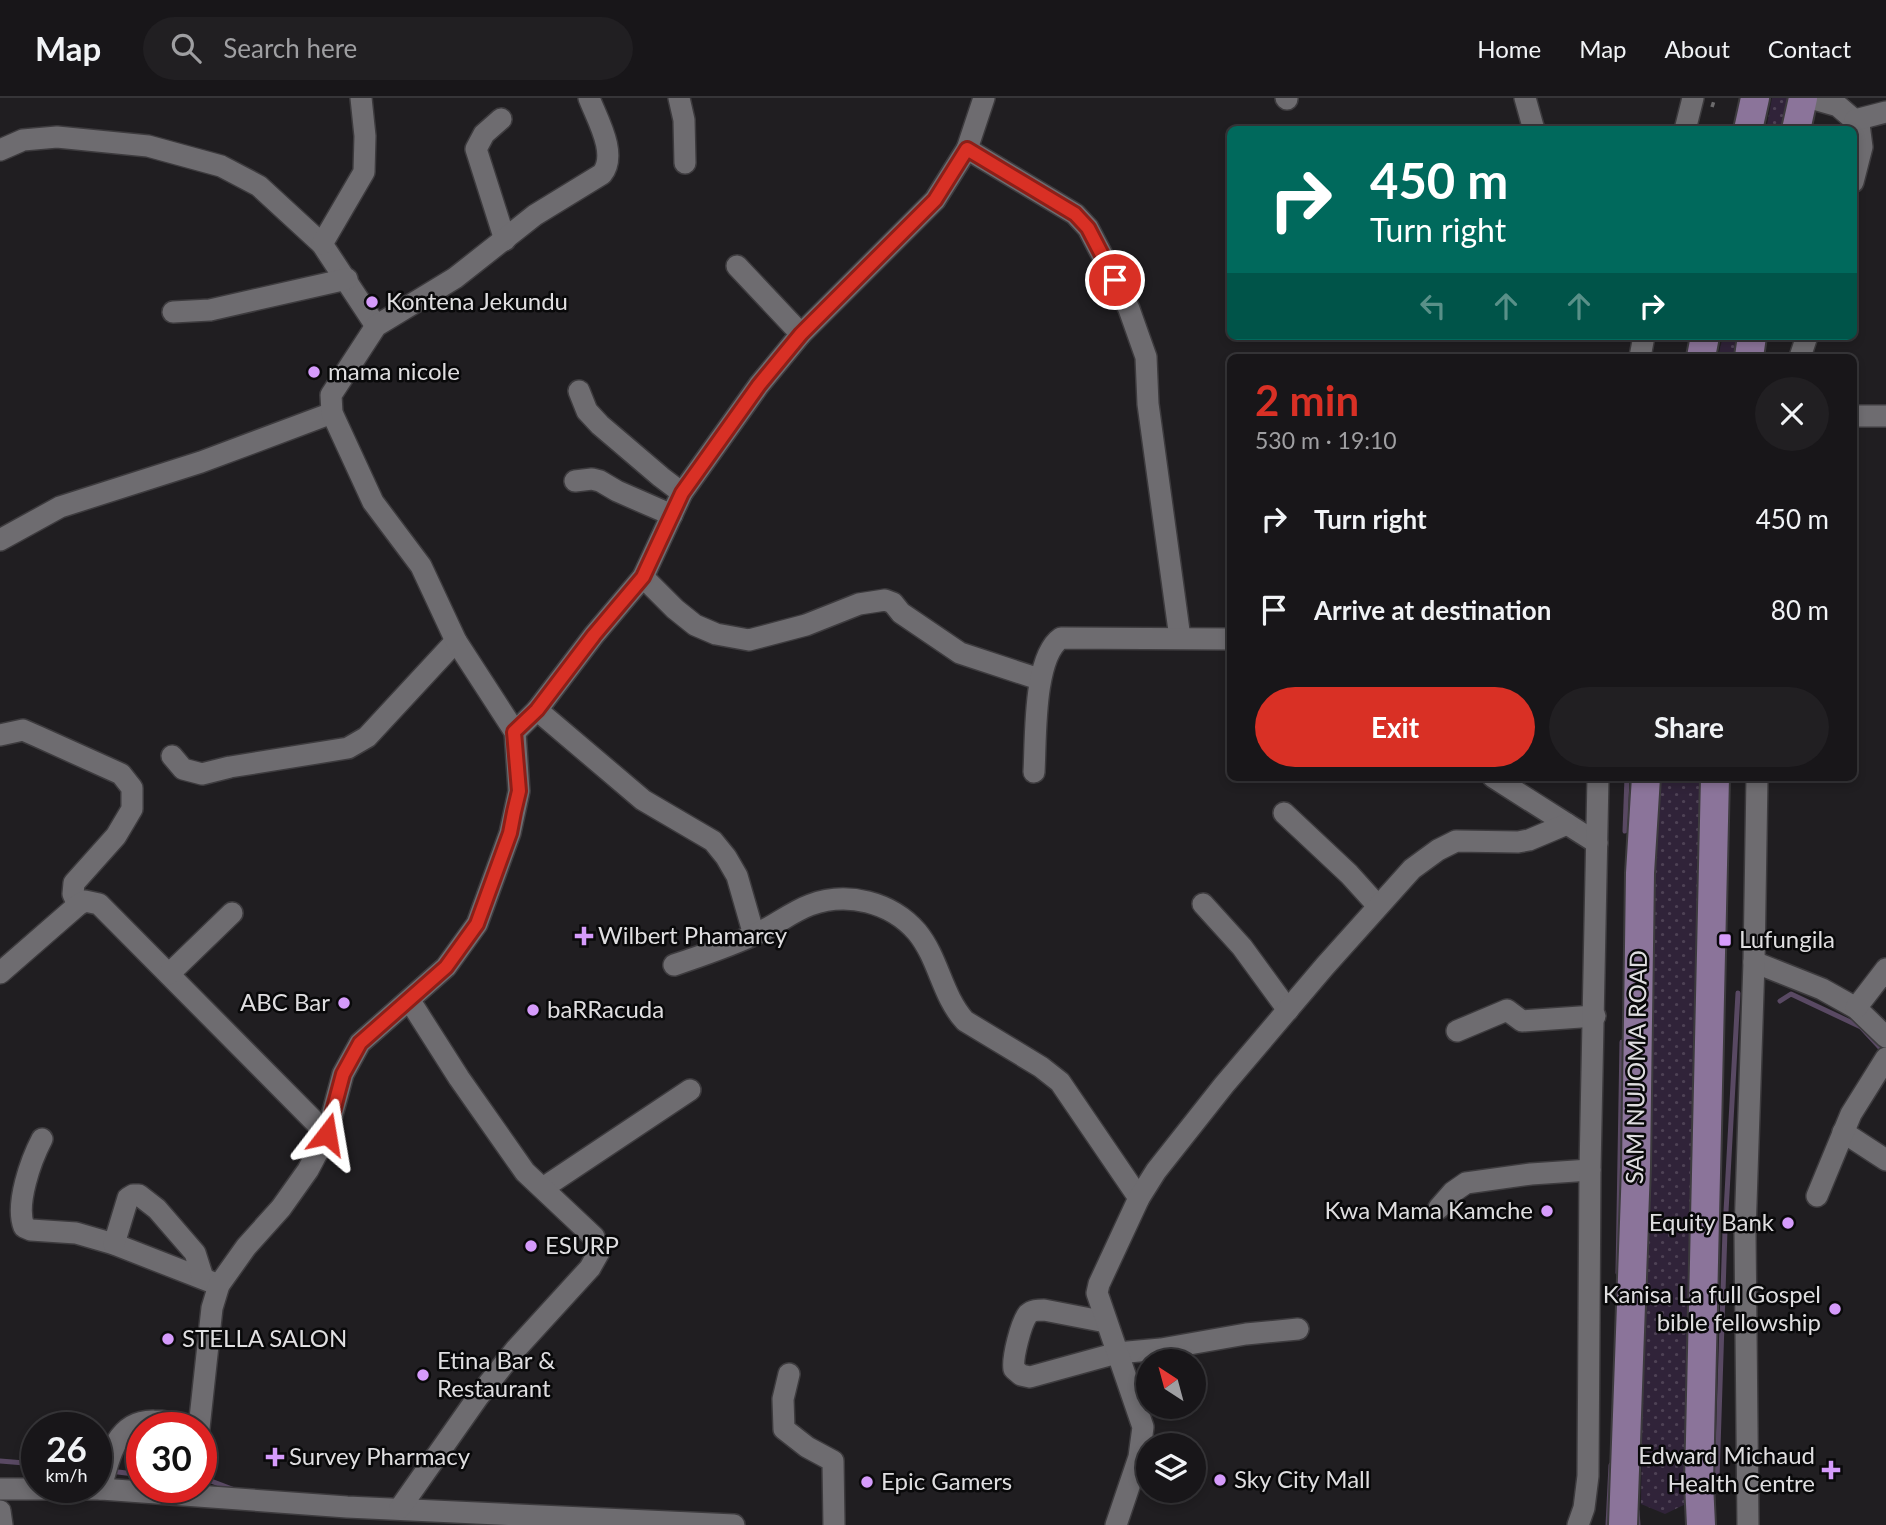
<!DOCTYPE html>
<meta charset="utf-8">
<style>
body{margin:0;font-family:Lato,sans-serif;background:#211f22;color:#f1f3f6;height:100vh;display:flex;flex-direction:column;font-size:26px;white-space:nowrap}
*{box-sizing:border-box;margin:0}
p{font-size:23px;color:#9f9fa2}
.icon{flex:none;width:38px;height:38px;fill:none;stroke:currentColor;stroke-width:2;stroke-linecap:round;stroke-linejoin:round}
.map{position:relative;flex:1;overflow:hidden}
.details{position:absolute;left:1227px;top:256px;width:630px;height:427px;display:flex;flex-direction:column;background:#181619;border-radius:10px;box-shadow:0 4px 10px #0003,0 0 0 2px #363538}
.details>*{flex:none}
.hud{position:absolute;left:1227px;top:28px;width:630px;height:214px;border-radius:10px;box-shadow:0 4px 10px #0003,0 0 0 2px #363538;background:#00695c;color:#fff;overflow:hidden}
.needle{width:46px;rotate:324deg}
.buttons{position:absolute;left:1136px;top:1251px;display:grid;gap:14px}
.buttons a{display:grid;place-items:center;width:70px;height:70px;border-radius:50%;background:#181619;box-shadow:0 4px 10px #0003,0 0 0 2px #363538;font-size:35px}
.speed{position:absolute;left:21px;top:1314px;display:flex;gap:14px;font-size:35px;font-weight:700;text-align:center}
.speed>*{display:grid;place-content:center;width:91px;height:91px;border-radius:50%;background:#181619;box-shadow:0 4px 10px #0003,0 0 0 2px #363538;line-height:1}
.speed small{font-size:18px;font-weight:400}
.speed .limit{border:10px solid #d22;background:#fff;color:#111}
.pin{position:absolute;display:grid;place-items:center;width:60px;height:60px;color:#fff;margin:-30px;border:4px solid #fff;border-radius:50%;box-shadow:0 2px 7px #0007}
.me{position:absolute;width:77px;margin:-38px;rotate:14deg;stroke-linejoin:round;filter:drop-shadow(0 0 5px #0008)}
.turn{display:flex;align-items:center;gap:24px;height:147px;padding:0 28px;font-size:32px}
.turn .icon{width:91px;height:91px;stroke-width:2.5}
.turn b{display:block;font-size:49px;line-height:60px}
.lanes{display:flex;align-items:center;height:66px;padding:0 28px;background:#0003;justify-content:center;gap:35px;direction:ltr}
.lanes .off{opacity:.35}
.round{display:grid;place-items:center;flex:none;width:74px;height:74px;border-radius:37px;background:#211f22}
.summary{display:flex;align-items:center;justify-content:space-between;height:119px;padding:0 28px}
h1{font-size:42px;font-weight:700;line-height:52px;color:#d93025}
.primary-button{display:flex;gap:14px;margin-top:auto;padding:14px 28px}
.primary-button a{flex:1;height:80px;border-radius:42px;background:#d93025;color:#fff;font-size:28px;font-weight:700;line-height:80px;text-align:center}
.primary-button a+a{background:#211f22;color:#f1f3f6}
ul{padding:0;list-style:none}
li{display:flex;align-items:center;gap:21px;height:91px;padding:0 28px}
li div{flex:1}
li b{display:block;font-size:26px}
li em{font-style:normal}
header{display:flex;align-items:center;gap:42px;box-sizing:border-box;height:98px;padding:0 35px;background:#181619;border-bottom:2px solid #363538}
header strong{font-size:33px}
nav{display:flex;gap:38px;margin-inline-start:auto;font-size:24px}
.search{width:490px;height:63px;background:#211f22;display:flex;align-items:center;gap:18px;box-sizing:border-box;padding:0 24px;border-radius:38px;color:#9f9fa2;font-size:26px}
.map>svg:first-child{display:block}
.grass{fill:url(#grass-dots)}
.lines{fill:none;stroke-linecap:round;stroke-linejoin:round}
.stream{stroke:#594963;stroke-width:5}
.minor-casing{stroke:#3d3b3e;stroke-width:24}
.major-casing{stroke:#3d3b3e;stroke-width:32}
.path{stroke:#6c6b6d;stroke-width:3.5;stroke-dasharray:5 5;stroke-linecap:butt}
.minor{stroke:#6e6c70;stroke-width:21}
.major{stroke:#8b749a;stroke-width:28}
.route-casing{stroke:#8d1f18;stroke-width:18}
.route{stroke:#d93025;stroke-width:12}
.poi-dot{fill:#d59bfb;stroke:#09090a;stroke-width:2.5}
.labels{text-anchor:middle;stroke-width:5;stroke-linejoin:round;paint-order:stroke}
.poi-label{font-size:24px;fill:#dfdee0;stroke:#09090a;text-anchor:start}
.street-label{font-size:24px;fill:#dfdee0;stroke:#09090a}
</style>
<header>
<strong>Map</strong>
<div class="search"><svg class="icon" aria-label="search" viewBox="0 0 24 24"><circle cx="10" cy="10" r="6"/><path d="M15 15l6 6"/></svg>Search here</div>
<nav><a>Home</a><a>Map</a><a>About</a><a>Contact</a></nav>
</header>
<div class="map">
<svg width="1886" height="1427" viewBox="0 0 1886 1427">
<defs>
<pattern id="grass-dots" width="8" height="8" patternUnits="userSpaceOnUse" patternTransform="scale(1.75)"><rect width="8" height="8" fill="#302339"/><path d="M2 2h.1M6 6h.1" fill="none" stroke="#4e4255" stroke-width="1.8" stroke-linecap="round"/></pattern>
</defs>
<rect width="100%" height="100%" fill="#201e21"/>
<g class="grass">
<path d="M1772,0H1795L1788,31L1766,32Z"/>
<path d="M1723,238H1744L1739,259H1718Z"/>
<path d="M1660,679H1704L1688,1405L1665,1416L1641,1406L1650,793Z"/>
</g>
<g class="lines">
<g class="stream">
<path d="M1625,733L1627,679"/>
<path d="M1780,903L1791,896L1861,929L1885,955"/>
<path d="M1618,1175L1622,944L1623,987"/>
<path d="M0,1363L37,1366"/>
<path d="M110,1373L142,1377"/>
<path d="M1717,1381L1725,1132L1738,895"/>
<path d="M211,1383L232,1391"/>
<path d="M1637,1413L1638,1427"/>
<path d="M1608,1427L1611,1367"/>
</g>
<g class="minor-casing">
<g id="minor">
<path d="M679,0L684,22L685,65"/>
<path d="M1286,0L1287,1"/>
<path d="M1525,0L1534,32"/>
<path d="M1810,0L1838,8L1859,26L1862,49L1853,84"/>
<path d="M501,21L484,36L476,51L505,142"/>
<path d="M1855,22L1886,14"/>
<path d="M1685,32L1693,0"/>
<path d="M967,51L1075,116L1088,130L1115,182L1129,211L1146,259L1148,306L1180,540"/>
<path d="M0,52L23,42L57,39L148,48L221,68L259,88L322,146L376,228"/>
<path d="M322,146L364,74L365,38L361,0"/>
<path d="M737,168L801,236"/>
<path d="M173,214L210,212L347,181"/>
<path d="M1640,259L1644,238"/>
<path d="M1800,259L1807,238"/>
<path d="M579,293L587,313L600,327L661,379L682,395"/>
<path d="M1853,318H1886"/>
<path d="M575,383L592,381L600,383L617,393L672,417"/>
<path d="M0,442L60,409L201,364L332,315"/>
<path d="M643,479L675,511L695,527L716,536L749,542L806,527L859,506L885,502L893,505L901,515L960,555L1039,581"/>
<path d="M537,612L643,702L713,743L726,759L737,778L754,837"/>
<path d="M515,634L537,612L594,537L643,479L682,395L759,287L801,236L935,102L967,51L984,0"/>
<path d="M0,637L23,632L39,639L121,676L132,690V711L116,738L74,785L73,796L78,807"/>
<path d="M172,658L183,671L202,676L230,669L348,650L367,639L456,543"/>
<path d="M1034,674C1036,641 1033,559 1061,540L1230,541"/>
<path d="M1493,679L1597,745"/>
<path d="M1284,715L1349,776L1378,808"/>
<path d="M1203,806L1242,849L1288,912"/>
<path d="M1754,864L1822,891L1856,910L1886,939"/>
<path d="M674,867C701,858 727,849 754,837C773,829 791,814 810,807C847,793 891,804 917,834C939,861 942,898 965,923L1041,969L1060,984L1139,1100"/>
<path d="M0,875L78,807L85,803L99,806L327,1036"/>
<path d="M169,876L232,815"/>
<path d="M1856,910L1886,871"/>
<path d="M1457,933L1507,912L1522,923L1595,918"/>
<path d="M1843,1034L1886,1062"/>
<path d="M42,1041C31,1062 15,1106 24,1129L31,1132L76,1135L114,1146L219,1187"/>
<path d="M543,1090L690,992"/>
<path d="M1817,1098L1851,1016L1886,960"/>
<path d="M1439,1110L1453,1094L1466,1085L1531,1076L1590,1072"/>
<path d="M114,1146L128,1100L133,1097H139L157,1111L195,1155L203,1180"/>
<path d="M1106,1224L1044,1212C1038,1212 1032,1212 1028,1216C1021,1225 1012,1260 1014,1271L1021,1277L1030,1279L1117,1255L1161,1251L1246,1236L1298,1231"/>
<path d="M789,1276L783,1301L784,1331L807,1349L833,1363L834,1427"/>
<path d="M199,1330L212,1210L219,1187L246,1149L281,1110L308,1072L327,1036L343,976L360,945L446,869L477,826L510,735L519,693L515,634L456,543L421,468L373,404L332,315L331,297L376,228L455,180L535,117L602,76C618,56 597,21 589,0"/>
<path d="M0,1391H101L347,1409L734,1427"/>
<path d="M101,1391C108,1361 116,1322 154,1323C163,1323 168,1323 174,1330"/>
<path d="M400,1410L478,1299L516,1251L590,1170L599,1154L594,1139L525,1074L459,980L410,903"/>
<path d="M0,1413L2,1427"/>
<path d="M1116,1427L1139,1359L1143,1329L1097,1195L1099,1186L1139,1100L1156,1073L1224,987L1325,868L1412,771L1438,752L1456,743L1518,744L1529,742L1567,726"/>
<path d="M1578,1427L1584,1410L1588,1378L1590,1072L1598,679"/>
<path d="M1748,1427L1745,1135L1754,864L1757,679"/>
</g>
</g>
<g class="major-casing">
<g id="major">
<path d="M1748,32L1755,0"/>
<path d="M1796,32L1803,0"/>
<path d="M1701,259L1705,238"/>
<path d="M1749,259L1752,238"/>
<path d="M1623,1427L1636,1069L1640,775L1646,679"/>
<path d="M1701,1427L1699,1385L1715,679"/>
</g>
</g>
<g class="path">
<path d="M1712,9L1715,0"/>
<path d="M1853,114L1856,102"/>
</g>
<use href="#minor" class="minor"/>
<use href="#major" class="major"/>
</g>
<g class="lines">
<g class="route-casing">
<path id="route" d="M327,1036L343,976L360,945L446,869L477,826L510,735L514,714L519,693L514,634L537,612L594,537L643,479L682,395L759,287L801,236L935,102L967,51L1075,116L1088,130L1115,182"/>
</g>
<use href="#route" class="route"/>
</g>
<g class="poi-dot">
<circle cx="372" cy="204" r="7"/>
<circle cx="314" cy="274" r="7"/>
<path d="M580.5 827.5h7v7h7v7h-7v7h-7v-7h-7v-7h7z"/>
<rect x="1718" y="835" width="14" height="14" rx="3.5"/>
<circle cx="344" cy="905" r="7"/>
<circle cx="533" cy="912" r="7"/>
<circle cx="1547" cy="1113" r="7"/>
<circle cx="1788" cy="1125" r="7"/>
<circle cx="531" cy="1148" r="7"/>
<circle cx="1835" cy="1211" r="7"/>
<circle cx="168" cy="1241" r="7"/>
<circle cx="423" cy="1277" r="7"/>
<path d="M271.5 1348.5h7v7h7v7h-7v7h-7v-7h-7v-7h7z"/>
<path d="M1827.5 1361.5h7v7h7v7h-7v7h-7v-7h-7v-7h7z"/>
<circle cx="1220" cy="1382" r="7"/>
<circle cx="867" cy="1384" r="7"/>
</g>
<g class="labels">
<g class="poi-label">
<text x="386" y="212">Kontena Jekundu</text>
<text x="328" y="282">mama nicole</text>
<text x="598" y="846">Wilbert Phamarcy</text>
<text x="1739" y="850">Lufungila</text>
<text x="330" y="913" text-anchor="end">ABC Bar</text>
<text x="547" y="920">baRRacuda</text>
<text x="1533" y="1121" text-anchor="end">Kwa Mama Kamche</text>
<text x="1774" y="1133" text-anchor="end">Equity Bank</text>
<text x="545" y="1156">ESURP</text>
<text x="1821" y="1205" text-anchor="end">Kanisa La full Gospel<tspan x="1821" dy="28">bible fellowship</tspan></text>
<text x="182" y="1249">STELLA SALON</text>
<text x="437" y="1271">Etina Bar &amp;<tspan x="437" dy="28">Restaurant</tspan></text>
<text x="1815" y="1366" text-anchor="end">Edward Michaud<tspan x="1815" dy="28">Health Centre</tspan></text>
<text x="289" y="1367">Survey Pharmacy</text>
<text x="1234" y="1390">Sky City Mall</text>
<text x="881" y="1392">Epic Gamers</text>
</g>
<g class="street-label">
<text transform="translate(1637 969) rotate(-89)" y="8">SAM NUJOMA ROAD</text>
</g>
</g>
</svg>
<div class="buttons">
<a><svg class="needle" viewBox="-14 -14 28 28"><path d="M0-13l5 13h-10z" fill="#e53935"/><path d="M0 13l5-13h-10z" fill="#9f9fa2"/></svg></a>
<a><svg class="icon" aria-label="layers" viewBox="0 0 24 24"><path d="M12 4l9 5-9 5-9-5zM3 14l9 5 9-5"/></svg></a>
</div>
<div class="speed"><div>26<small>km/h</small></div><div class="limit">30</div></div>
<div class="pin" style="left:1115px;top:182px;background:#d93025"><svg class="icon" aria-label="arrive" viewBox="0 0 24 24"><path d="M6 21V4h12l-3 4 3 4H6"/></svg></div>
<svg class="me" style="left:327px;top:1036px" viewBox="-20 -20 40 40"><path d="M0-17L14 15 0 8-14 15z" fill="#d93025" stroke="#fff" stroke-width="4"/></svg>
<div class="hud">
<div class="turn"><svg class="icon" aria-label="right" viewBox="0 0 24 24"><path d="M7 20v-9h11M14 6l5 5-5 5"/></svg><div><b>450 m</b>Turn right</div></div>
<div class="lanes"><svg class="icon off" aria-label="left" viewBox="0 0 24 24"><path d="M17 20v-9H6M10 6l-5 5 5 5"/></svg><svg class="icon off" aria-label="ahead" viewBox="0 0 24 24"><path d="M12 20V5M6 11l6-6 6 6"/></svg><svg class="icon off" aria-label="ahead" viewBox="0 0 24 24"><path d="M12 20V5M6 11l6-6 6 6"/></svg><svg class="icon" aria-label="right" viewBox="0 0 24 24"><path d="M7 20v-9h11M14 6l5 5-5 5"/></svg></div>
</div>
<section class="details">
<div class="summary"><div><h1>2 min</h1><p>530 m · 19:10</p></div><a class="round"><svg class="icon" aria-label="close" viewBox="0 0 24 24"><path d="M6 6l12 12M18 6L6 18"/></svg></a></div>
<ul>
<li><svg class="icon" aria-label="right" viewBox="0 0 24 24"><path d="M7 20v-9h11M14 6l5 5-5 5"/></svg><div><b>Turn right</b></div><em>450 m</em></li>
<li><svg class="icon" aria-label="arrive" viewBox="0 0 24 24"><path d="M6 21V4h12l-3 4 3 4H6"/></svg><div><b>Arrive at destination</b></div><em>80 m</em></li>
</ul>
<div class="primary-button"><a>Exit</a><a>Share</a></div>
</section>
</div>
